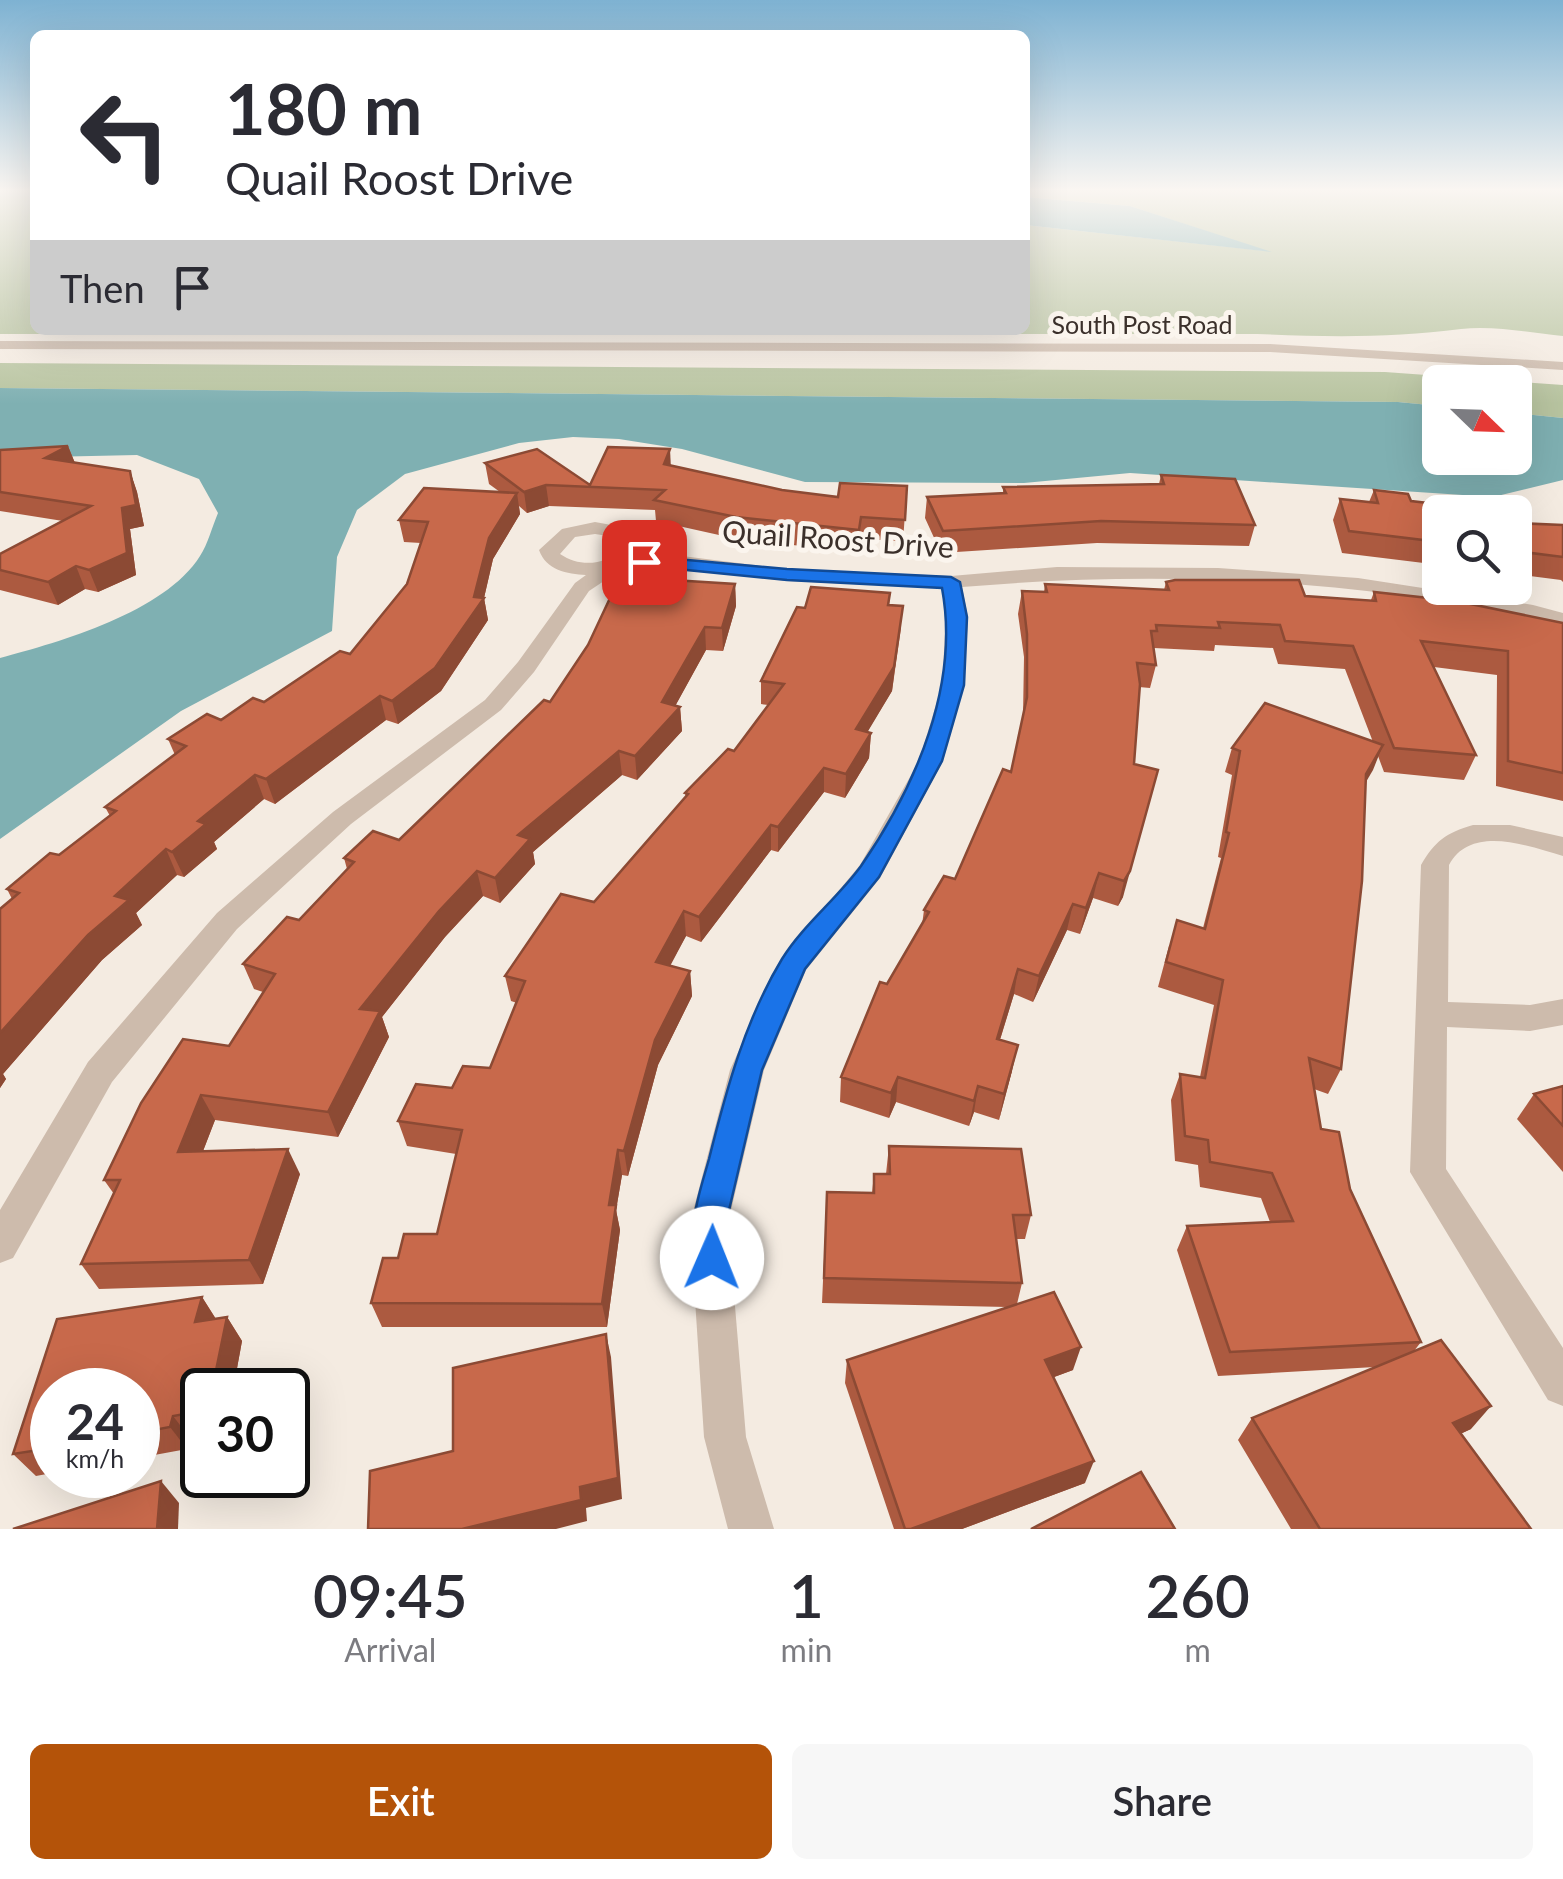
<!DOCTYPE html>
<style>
body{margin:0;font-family:Lato,sans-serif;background:#f7f7f7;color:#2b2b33;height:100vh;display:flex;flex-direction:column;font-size:38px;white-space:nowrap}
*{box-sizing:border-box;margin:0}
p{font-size:32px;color:#7c7c81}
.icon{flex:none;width:55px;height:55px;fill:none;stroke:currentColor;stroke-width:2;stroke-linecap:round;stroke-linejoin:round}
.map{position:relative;height:1529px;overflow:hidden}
.side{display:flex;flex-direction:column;background:#fff;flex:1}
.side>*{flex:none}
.banner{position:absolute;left:30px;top:30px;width:1000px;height:305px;border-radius:15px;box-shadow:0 10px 40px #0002;background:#fff;color:#2b2b33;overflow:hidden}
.needle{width:65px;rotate:113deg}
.tools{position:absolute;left:1422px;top:365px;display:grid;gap:20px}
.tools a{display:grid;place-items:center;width:110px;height:110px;border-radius:15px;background:#fff;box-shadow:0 10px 40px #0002;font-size:50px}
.speed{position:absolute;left:30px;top:1368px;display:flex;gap:20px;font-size:50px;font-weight:700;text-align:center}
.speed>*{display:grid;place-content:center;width:130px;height:130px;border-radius:50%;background:#fff;box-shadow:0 10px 40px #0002;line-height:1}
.speed small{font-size:25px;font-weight:400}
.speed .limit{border:5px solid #111;border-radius:15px;background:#fff;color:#111}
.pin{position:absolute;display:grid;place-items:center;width:85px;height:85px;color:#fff;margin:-42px;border-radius:20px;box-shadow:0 5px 15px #0006}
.me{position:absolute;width:110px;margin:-55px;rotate:1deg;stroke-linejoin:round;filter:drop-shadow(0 0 8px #0008)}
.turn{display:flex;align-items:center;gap:35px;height:210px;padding:0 30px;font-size:45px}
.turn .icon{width:130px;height:130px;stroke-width:2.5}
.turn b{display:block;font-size:70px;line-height:85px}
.then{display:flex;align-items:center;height:95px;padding:0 30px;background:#0003;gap:20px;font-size:38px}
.eta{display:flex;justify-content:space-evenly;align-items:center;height:170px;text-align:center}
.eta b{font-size:60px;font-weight:600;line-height:70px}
.primary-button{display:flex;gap:20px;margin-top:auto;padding:20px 30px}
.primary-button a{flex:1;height:115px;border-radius:15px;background:#b45309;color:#fff;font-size:40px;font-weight:600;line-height:115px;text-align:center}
.primary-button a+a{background:#f7f7f7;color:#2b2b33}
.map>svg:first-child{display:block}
.green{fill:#b8c4a0}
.water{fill:#7fb0b2}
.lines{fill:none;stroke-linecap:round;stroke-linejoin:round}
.minor{fill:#cdbbac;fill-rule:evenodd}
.tertiary{fill:#cdbbac;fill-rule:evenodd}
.wall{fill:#ac5a40}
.shaded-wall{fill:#8c4a34}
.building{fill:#c8694b;stroke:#8c4a34;stroke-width:2.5}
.route{fill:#1a73e8;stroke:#114b97;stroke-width:2.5}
.labels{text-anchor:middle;stroke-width:10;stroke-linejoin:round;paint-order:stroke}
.far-street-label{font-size:25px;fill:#3b302b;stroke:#fbf5ee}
.street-label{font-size:30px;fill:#3b302b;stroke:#fbf5ee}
</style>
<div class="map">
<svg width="1563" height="1529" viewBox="0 0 1563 1529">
<rect width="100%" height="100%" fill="#f4ebe1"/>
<g class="green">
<path d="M0,190H35V330H1025V225L1266,251L1130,206L1025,197V190H1563V336C1531,333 1493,325 1461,329C1393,338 1326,337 1257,334H0Z"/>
<path d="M0,363L1385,372L1563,385V418L1515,413V382H1440V406L1398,402L0,388Z"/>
</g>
<g class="water">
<path d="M1025,197L1130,206L1272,252L1025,225Z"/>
<path d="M0,388L1398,402L1440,406V458H1515V413L1563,418V480L1493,497L1130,473L1024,483L805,482L682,449L619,439L573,437L519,443L405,474L357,510L337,557L332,631L181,711L0,839V658C60,642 165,612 200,556C208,544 212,527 218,513L199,479L137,455L0,458Z"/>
</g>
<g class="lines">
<g class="minor">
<path d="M595,522L628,528L644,543L637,557L682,556L787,569L951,576L1057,567L1218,568L1358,578L1533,605L1563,613V626C1368,578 1161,570 962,587L968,617L964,685L943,761L880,878L806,970L764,1070L728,1223L746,1437L774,1529H728L704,1437L690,1223L730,1070L778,964L860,865L919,761L942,685L946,617L942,588L787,581L682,568L622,569L589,591L534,672L501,710L351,824L237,929L112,1082L13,1258L0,1263V1210L88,1062L217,913L333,812L485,700L518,662L575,583L586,575C567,574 546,570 539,550L562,529ZM595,534L615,537L624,548C605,565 581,568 560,554L575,537Z"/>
<path d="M1473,825H1510L1563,837V856C1528,846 1471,824 1449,865L1448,1002L1530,1005L1563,999V1025L1530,1031L1447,1027L1446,1169L1563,1348V1406L1548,1400L1410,1172L1421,865C1435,841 1446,833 1473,825Z"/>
</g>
<path class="tertiary" d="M0,341L1270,344L1563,362V370L1270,352L0,349Z"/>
</g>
<g class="wall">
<path d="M68,446L75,463L130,471L137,492L144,526L130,529L136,575L98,592L85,589L58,605L0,590V554L63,521L0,511V450Z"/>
<path d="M485,463L590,485L671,466L782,490L838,497L907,486L903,541L860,539L858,552L737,539L656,521L655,510L549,506L527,513L519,506L520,514L493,559L484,598L488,620L441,691L398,724L386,720L275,804L264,799L214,842L217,849L184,877L177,875L136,913L142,925L102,960L3,1074L6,1079L0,1088V909L12,899L7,889L59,855L110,816L105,807L175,755L168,739L264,702L350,654L407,584L421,543L404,542L399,520L500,492L489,484Z"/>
<path d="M1161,475L1255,525L1249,546L1097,543L941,553L925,518L927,497L1003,493V487L1159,484Z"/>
<path d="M1374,490L1411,501L1440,512V565L1342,553L1333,520L1340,499L1369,502Z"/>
<path d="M1515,523L1563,525V582L1561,580L1515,574Z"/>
<path d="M1166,582L1305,596L1371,600L1374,592L1563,623V801L1496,786L1497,675L1434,667L1476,755L1464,780L1384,772L1378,756L1365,782L1341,1069L1328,1094L1314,1089L1321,1129L1421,1342L1414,1351L1471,1429L1460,1434L1531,1529H1291L1238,1440L1252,1418L1375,1367L1218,1376L1177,1250L1187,1226L1270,1222L1261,1198L1200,1187L1198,1165L1175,1161L1171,1100L1180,1074L1200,1077L1214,1005L1158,987L1169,946L1203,928L1221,858L1218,857L1232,775L1225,772L1232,748L1373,742L1345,669L1278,664L1273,648L1215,645L1214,651L1154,648L1156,665L1150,688L1139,687L1123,897L1118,906L1093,898L1080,934L1067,930L1033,1002L1014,994L1000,1040L1012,1071L999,1120L974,1112L969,1126L896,1102L889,1118L840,1102L841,1077L887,984L922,925L924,910L955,879L1011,772L1023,715L1024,657L1018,614L1022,591L1044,592L1045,584L1164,590Z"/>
<path d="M735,584L736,606L723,651L706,650L675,706L680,707L682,731L637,780L622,775L533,852L535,864L500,903L483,896L445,937L382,1017L389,1037L338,1137L215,1120L203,1151L300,1174L263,1284L99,1289L81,1264L114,1194L104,1180L229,1046L263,992L254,989L243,964L299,920L347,869L344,858L399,840L550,702L641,597Z"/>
<path d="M890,593L889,605L901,628L892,691L867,732L871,733L869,758L845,798L824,792L778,852L771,850L701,942L686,936L670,965L690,971L692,996L658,1065L628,1176L622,1175L616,1210L620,1230L607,1327H382L371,1303L398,1258L437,1234L456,1154L407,1146L398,1121L452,1088L490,1068L517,1003L511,1001L505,976L594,902L686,798L685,793L734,751L768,705L761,704V681L805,608Z"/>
<path d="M1563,1086V1172L1517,1119L1534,1094Z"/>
<path d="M889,1146L1031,1215L1025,1239H1016L1022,1283L1017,1304L1073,1370L1054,1377L1085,1483L962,1529H894L845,1383L847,1360L1007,1307L822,1303L827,1192L872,1193L874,1174H886Z"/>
<path d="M202,1297L216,1319L227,1317L242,1341L233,1390H202V1436L190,1438L187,1449L138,1458V1390H52V1473L36,1476L13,1454L57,1319Z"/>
</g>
<g class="shaded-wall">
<path d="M68,446L76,466L45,458Z"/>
<path d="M670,449L671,469L664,464Z"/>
<path d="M130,471L137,492L144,526L130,529L136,575L98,592L89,570L122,508Z"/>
<path d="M546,485L549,506L527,513L524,492Z"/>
<path d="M517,493L520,514L493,559L484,598L488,620L441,691L398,724L392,701L474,597L489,538Z"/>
<path d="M76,566L85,589L58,605L48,582Z"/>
<path d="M735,584L736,606L723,651L722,628Z"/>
<path d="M903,606L892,691L855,753L856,729Z"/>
<path d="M705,627L706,650L667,721L680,707L682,731L637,780L635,756L662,702Z"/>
<path d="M380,696L386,720L275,804L266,779Z"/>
<path d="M871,733L869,758L845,798L846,774Z"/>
<path d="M1383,745L1373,770L1356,799L1366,774Z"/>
<path d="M619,751L622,775L533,852L535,864L500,903L495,878L518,835Z"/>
<path d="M824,768V792L778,852V827Z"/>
<path d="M1158,770L1123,897L1118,906L1124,881Z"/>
<path d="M255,775L264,799L214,842L217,849L184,877L172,852L198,821Z"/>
<path d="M771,825V850L701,942L699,917Z"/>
<path d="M166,849L177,875L136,913L142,925L102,960L3,1074L6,1079L0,1088V1033L115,896Z"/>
<path d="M477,871L483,896L445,937L382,1017L389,1037L338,1137L328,1112L360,1009L439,911Z"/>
<path d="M1099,873L1093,898L1080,934L1086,908Z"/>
<path d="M1073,904L1067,930L1033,1002L1039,976Z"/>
<path d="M684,911L686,936L659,987L656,962Z"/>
<path d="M1018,969L1014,994L992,1065L997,1039Z"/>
<path d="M690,971L692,996L658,1065L628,1176L624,1151L655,1040Z"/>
<path d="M1018,1045L1012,1071L999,1120L1004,1094Z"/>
<path d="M898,1077L896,1102L889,1118L891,1093Z"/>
<path d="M978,1086L974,1112L969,1126L974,1101Z"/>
<path d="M201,1095L215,1120L193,1177L178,1152Z"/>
<path d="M288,1149L300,1174L263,1284L249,1260Z"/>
<path d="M618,1150L622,1175L616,1210L620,1230L607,1327L602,1304L609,1205Z"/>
<path d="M202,1297L217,1321L195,1322Z"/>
<path d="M227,1317L242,1341L233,1390H212Z"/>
<path d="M606,1334L611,1357L622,1499L586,1508L587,1521L556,1529H462L580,1487Z"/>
<path d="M1081,1347L1073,1370L1038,1383L1045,1360Z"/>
<path d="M1491,1406L1471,1429L1434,1446L1453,1423Z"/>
<path d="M173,1416L190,1438L187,1449L170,1427Z"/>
<path d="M1094,1461L1085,1483L962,1529H911Z"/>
<path d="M161,1481L179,1503L178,1529H157Z"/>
</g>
<g class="building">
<path d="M68,446L45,458L130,471L136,505L122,508L127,553L89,570L76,566L48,582L0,570V554L91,506L0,492V450Z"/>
<path d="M608,447L670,449L664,464L782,490L838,497L840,483L907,486L905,520L861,517L859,530L736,517L654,500L665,490L546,485L524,492L485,463L537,449L590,485Z"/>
<path d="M1161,475L1235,479L1255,525L1101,521L943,531L927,497L1006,493L1003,487L1164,484Z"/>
<path d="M424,488L517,493L489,538L474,597L484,598L435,668L392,701L380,696L266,779L255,775L198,821L206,824L172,852L166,849L115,896L129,900L88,935L0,1033V909L19,893L7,889L50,853L59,855L116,811L105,807L186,746L168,739L207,714L221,720L253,698L264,702L340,651L350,654L407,584L428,522L399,520Z"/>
<path d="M1374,490L1408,494L1411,501L1506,512H1440V542L1349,531L1340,499L1378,503Z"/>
<path d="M1515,523L1563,525V557L1515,551Z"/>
<path d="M656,579L735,584L722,628L705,627L662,702L680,707L635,756L619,751L518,835L530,839L495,878L477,871L439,911L360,1009L380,1011L328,1112L201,1095L178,1152L288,1149L249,1260L81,1264L120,1180H104L141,1103L183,1039L229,1046L275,974L243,964L287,917L299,920L354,862L344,858L373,831L399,840L544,700L550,702L588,645L611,596L641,597L644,588L652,589Z"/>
<path d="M1175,580H1299L1305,596L1376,601L1374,592L1456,601L1563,623V773L1508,761V651L1421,641L1476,755L1394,748L1353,646L1285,641L1280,625L1218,622L1220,628L1156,625L1157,631H1151L1156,665L1137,663L1140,684L1134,764L1158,770L1130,871L1124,881L1099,873L1086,908L1073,904L1039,976L1018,969L997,1039L1018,1045L1004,1094L978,1086L974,1101L898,1077L891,1093L841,1077L880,982L887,984L929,912L924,910L944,876L955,879L1003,769L1011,772L1027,697V634L1022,591L1047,592L1045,584L1169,590L1166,582Z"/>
<path d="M811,587L890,593L888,605L903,606L894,667L856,729L871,733L846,774L824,768L778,827L771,825L699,917L684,911L656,962L690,971L655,1040L624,1151L618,1150L609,1205H616L602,1304L371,1303L383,1258H398L404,1234H437L462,1130L398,1121L416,1084L452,1088L463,1066L490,1068L525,981L505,976L561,894L594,902L688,794L685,793L728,749L734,751L784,684L761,681L797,607L805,608Z"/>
<path d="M1265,703L1383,745L1366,774L1362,881L1341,1069L1309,1058L1321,1129L1339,1132L1350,1189L1421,1342L1230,1352L1187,1226L1293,1221L1272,1173L1210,1162L1208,1140L1185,1136L1180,1074L1205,1078L1223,980L1166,962L1177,920L1205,929L1229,833L1226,832L1240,751L1232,748Z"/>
<path d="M1563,1086V1126L1534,1094Z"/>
<path d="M889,1146L1021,1149L1031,1215H1013L1022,1283L824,1278L827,1192L874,1193V1174H890Z"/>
<path d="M1054,1292L1081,1347L1045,1360L1094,1461L911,1529H905L847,1360Z"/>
<path d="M202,1297L195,1322L227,1317L212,1390H202V1411L173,1416L170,1427L138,1433V1390H52V1448L13,1454L57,1319Z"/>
<path d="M606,1334L618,1478L580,1487L581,1500L462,1529H368L370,1471L453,1451V1368Z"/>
<path d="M1441,1340L1491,1406L1453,1423L1531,1529H1320L1252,1418Z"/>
<path d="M1141,1472L1175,1529H1031Z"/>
<path d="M161,1481L157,1529H13Z"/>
</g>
<linearGradient id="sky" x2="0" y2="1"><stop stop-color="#7eb2d2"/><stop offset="0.47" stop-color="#faf6f2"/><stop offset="1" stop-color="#faf6f2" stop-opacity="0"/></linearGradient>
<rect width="1563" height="404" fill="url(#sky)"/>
<path class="route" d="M644,556L787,569L951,577L960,582L967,617L964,685L942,761L879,877L805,969L762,1070L726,1223L729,1258L724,1270L712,1275L699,1270C684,1234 699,1195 709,1159C726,1091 745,1020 782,959C803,925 837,899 861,866C916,786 960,685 942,588L787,580L637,565L635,562Z"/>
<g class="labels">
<g class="far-street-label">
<text x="1142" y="334">South Post Road</text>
</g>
<g class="street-label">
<text transform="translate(838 540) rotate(4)" y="10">Quail Roost Drive</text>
</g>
</g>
</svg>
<div class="tools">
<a><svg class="needle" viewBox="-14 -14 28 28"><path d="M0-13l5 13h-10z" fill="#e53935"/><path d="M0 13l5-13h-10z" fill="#7c7c81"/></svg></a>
<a><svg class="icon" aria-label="search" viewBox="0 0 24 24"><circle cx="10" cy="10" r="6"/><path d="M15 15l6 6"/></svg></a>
</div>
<div class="speed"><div>24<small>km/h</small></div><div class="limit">30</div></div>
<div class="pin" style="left:644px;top:562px;background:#d93025"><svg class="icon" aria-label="arrive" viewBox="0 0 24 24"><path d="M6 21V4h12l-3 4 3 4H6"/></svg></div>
<svg class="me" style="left:712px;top:1258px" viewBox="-20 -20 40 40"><circle r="19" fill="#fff"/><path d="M0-13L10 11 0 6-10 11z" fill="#1a73e8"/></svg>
<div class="banner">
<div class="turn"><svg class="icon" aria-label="left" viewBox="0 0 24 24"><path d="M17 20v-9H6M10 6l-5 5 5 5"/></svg><div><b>180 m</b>Quail Roost Drive</div></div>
<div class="then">Then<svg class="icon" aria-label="arrive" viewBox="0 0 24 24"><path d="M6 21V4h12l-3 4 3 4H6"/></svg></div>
</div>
</div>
<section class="side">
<div class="eta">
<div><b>09:45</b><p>Arrival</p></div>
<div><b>1</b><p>min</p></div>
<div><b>260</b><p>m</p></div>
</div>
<div class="primary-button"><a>Exit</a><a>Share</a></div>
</section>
